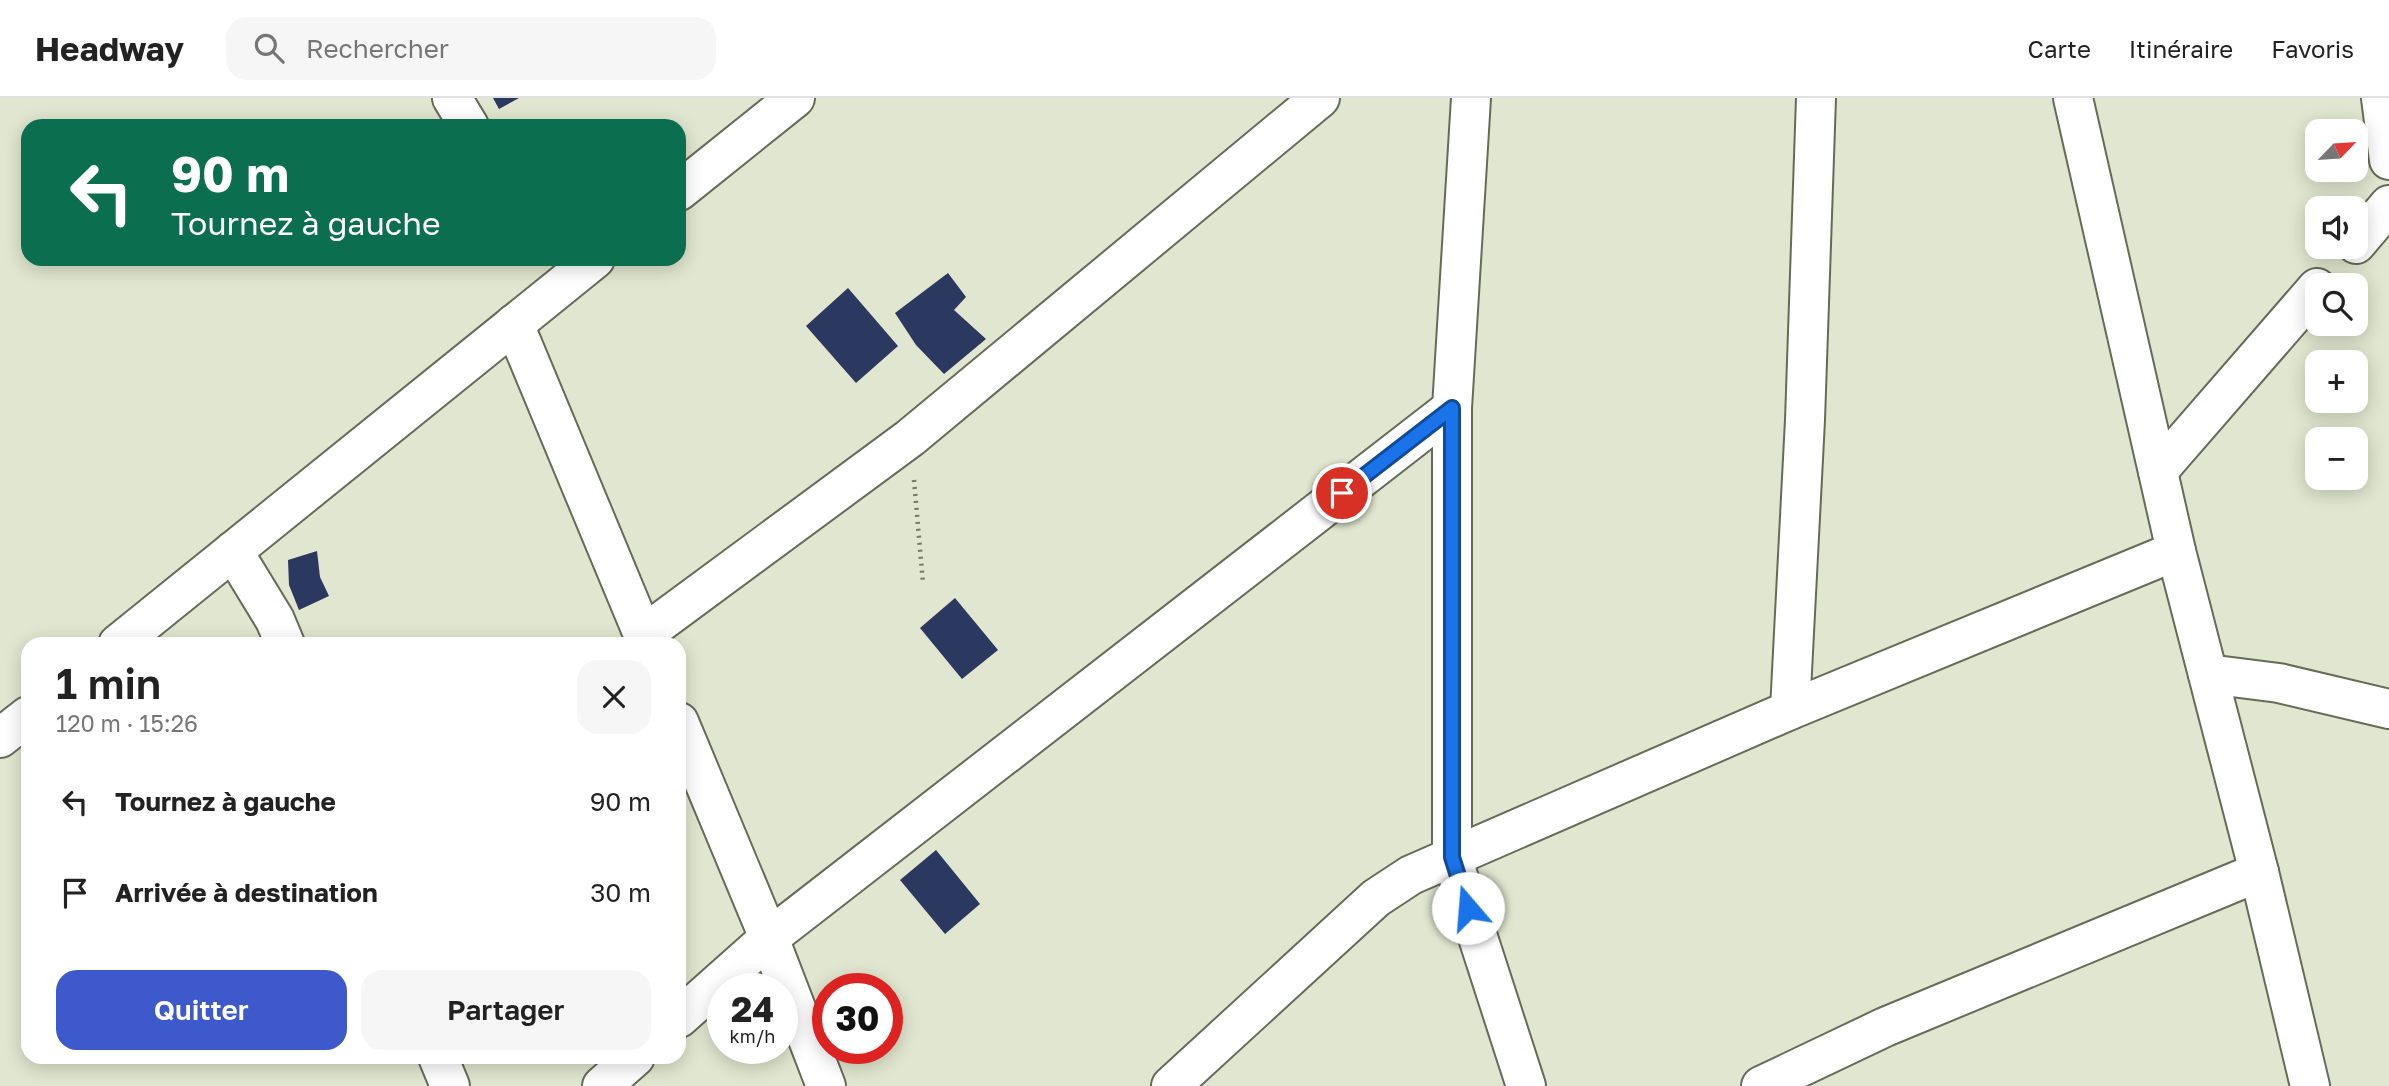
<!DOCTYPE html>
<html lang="fr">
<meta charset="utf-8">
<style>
body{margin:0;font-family:"Golos Text",sans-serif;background:#f6f6f6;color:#222;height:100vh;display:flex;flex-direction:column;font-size:26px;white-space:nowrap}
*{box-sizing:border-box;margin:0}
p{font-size:23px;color:#767676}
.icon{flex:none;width:38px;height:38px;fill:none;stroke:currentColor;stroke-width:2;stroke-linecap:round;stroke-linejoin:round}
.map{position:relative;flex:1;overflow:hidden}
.panel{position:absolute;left:21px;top:539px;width:665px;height:427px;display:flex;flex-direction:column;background:#fff;border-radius:21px;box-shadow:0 4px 18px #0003}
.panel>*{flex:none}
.hud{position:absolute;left:21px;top:21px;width:665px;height:147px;border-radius:21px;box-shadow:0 4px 18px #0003;background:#0b6e4f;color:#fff;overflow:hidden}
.needle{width:46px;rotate:65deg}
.controls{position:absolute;left:2305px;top:21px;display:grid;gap:14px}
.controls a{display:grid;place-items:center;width:63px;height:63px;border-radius:14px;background:#fff;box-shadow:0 4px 18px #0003;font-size:35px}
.speed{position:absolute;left:707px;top:875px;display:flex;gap:14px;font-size:35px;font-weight:700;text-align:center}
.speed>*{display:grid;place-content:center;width:91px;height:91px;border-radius:50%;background:#fff;box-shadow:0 4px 18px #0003;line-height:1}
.speed small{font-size:18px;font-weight:400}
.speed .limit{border:10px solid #d22;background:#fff;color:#111}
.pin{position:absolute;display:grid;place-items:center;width:60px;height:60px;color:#fff;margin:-30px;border:4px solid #fff;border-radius:50%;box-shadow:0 2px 7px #0007}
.me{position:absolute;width:77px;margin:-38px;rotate:342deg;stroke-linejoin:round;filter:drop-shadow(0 0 5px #0008)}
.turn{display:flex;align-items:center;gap:24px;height:147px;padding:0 35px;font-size:32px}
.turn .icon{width:91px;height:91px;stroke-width:2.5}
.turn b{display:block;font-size:49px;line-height:60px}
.round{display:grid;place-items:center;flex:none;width:74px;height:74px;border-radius:21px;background:#f6f6f6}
.headline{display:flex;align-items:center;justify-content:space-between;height:119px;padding:0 35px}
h1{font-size:42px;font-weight:600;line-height:52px}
.cta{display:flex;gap:14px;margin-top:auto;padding:14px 35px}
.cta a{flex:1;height:80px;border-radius:21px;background:#3d59cc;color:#fff;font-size:28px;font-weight:600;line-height:80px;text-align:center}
.cta a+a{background:#f6f6f6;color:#222}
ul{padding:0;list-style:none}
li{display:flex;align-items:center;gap:21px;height:91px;padding:0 35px}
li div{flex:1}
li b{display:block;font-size:26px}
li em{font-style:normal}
header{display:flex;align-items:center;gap:42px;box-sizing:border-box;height:98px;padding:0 35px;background:#fff;border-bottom:2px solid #e0e0e0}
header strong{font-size:33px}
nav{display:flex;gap:38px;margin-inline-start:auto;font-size:24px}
.search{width:490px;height:63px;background:#f6f6f6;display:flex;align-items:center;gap:18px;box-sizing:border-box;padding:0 24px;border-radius:21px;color:#767676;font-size:26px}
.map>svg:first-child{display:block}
.building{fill:#2b385f}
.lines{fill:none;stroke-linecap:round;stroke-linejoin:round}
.minor-casing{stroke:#666b57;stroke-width:42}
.path{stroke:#75796a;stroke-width:4.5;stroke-dasharray:2 5;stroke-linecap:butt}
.minor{stroke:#fff;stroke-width:38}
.route-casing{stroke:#114b97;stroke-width:18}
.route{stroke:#1a73e8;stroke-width:12}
</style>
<header>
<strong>Headway</strong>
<div class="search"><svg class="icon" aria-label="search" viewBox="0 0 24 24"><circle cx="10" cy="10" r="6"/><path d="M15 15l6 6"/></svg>Rechercher</div>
<nav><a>Carte</a><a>Itinéraire</a><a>Favoris</a></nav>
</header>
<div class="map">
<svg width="2389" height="988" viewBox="0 0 2389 988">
<rect width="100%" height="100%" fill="#e0e6cf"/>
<g class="building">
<path d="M493,0H519L499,11Z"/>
<path d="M948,175L966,199L954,212L986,241L944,276L916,247L895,215Z"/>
<path d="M848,190L898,248L856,285L806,228Z"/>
<path d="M317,453L320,479L329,498L299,512L289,487L288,462Z"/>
<path d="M955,500L998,552L962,581L920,530Z"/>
<path d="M936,752L980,806L945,836L900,782Z"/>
</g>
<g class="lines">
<g class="minor-casing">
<g id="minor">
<path d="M452,0L469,28"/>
<path d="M1471,0L1452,310V759L1526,988"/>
<path d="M2073,0L2176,453L2259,774L2310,988"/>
<path d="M2381,0L2389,62"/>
<path d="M679,93L795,0"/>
<path d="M2356,146L2389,107"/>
<path d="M514,226L647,546"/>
<path d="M2158,373L2317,190"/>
<path d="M233,453L275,522L285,546"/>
<path d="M643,537L910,340L1320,0"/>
<path d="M118,546L595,161"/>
<path d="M2208,576L2279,585L2389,611"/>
<path d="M1790,612L1805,322L1816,0"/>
<path d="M679,624L769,840L826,988"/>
<path d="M0,640L28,618"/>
<path d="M679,920L769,840L1452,310"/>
<path d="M438,959L450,988"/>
<path d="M602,988L635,959"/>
<path d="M1171,988L1376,800L1411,777L1790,612L2176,453"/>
<path d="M1761,988L1885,929L2259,774"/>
</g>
</g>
<path class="path" d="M914,382L923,485"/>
<use href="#minor" class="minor"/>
</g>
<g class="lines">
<g class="route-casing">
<path id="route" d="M1342,395L1452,310V759L1468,810"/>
</g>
<use href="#route" class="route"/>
</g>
</svg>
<div class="controls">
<a><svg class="needle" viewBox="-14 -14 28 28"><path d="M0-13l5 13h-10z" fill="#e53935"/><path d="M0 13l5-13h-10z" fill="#767676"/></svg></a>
<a><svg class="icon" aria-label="sound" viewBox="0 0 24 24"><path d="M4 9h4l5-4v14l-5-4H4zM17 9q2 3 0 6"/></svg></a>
<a><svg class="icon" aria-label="search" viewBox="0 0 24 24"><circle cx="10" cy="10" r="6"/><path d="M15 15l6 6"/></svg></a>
<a>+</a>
<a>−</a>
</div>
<div class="speed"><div>24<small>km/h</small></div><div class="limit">30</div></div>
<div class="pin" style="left:1342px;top:395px;background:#d93025"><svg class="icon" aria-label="arrive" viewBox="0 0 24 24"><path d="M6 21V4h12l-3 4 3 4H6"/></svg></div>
<svg class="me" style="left:1468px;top:810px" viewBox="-20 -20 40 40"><circle r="19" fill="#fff"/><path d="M0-13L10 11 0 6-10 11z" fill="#1a73e8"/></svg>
<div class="hud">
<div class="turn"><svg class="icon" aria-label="left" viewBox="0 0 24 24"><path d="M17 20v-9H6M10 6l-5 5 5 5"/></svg><div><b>90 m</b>Tournez à gauche</div></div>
</div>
<section class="panel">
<div class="headline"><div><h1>1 min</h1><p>120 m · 15:26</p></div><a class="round"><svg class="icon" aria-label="close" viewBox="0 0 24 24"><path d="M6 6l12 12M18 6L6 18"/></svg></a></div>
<ul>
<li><svg class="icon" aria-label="left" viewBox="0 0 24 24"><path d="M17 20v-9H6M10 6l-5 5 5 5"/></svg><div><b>Tournez à gauche</b></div><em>90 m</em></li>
<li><svg class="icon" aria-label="arrive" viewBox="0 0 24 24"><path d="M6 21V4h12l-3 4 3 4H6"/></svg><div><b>Arrivée à destination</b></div><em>30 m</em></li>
</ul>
<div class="cta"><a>Quitter</a><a>Partager</a></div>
</section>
</div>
